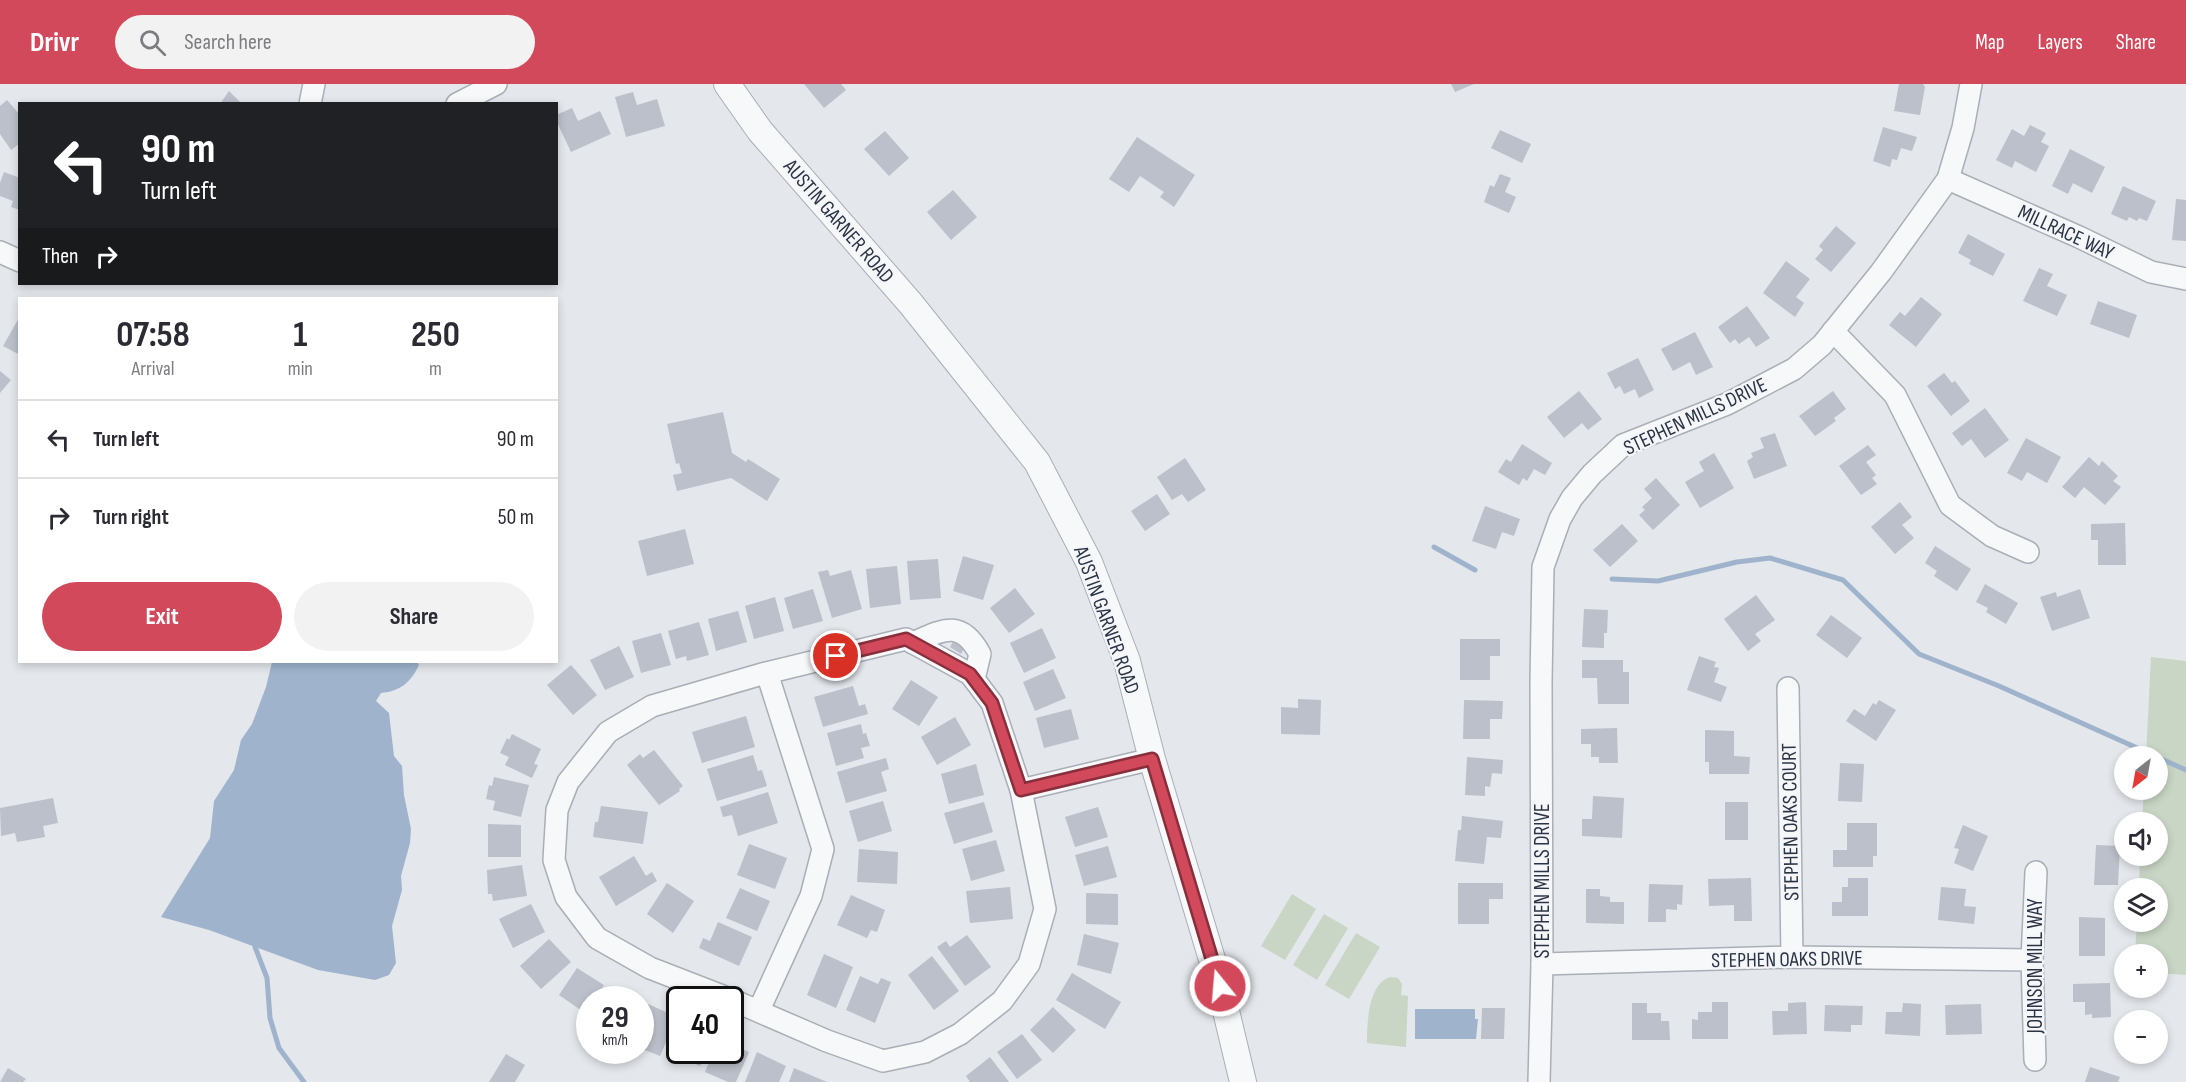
<!DOCTYPE html>
<meta charset="utf-8">
<style>
body{margin:0;font-family:"Sofia Sans Condensed",sans-serif;background:#f2f2f3;color:#2b2b33;height:100vh;display:flex;flex-direction:column;font-size:22px;white-space:nowrap}
*{box-sizing:border-box;margin:0}
p{font-size:20px;color:#7c7c81}
.icon{flex:none;width:33px;height:33px;fill:none;stroke:currentColor;stroke-width:2;stroke-linecap:round;stroke-linejoin:round}
.map{position:relative;flex:1;overflow:hidden}
.panel{position:absolute;left:18px;top:213px;width:540px;height:366px;display:flex;flex-direction:column;background:#fff;border-radius:0px;box-shadow:0 3px 9px #0003}
.panel>*{flex:none}
.banner{position:absolute;left:18px;top:18px;width:540px;height:183px;border-radius:0px;box-shadow:0 3px 9px #0003;background:#202124;color:#fff;overflow:hidden}
.needle{width:39px;rotate:211deg}
.buttons{position:absolute;left:2114px;top:662px;display:grid;gap:12px}
.buttons a{display:grid;place-items:center;width:54px;height:54px;border-radius:50%;background:#fff;box-shadow:0 3px 9px #0003;font-size:30px}
.speed{position:absolute;left:576px;top:902px;display:flex;gap:12px;font-size:30px;font-weight:700;text-align:center}
.speed>*{display:grid;place-content:center;width:78px;height:78px;border-radius:50%;background:#fff;box-shadow:0 3px 9px #0003;line-height:1}
.speed small{font-size:15px;font-weight:400}
.speed .limit{border:3px solid #111;border-radius:9px;background:#fff;color:#111}
.pin{position:absolute;display:grid;place-items:center;width:51px;height:51px;color:#fff;margin:-26px;border:3px solid #fff;border-radius:50%;box-shadow:0 2px 6px #0007}
.me{position:absolute;width:66px;margin:-33px;rotate:343deg;stroke-linejoin:round;filter:drop-shadow(0 0 4px #0008)}
.turn{display:flex;align-items:center;gap:21px;height:126px;padding:0 24px;font-size:27px}
.turn .icon{width:78px;height:78px;stroke-width:2.5}
.turn b{display:block;font-size:42px;line-height:51px}
.then{display:flex;align-items:center;height:57px;padding:0 24px;background:#0003;gap:12px;font-size:22px}
.eta{display:flex;justify-content:space-evenly;align-items:center;height:102px;text-align:center}
.eta b{font-size:36px;font-weight:700;line-height:42px}
.action{display:flex;gap:12px;margin-top:auto;padding:12px 24px}
.action a{flex:1;height:69px;border-radius:36px;background:#d1495b;color:#fff;font-size:24px;font-weight:700;line-height:69px;text-align:center}
.action a+a{background:#f2f2f3;color:#2b2b33}
ul{padding:0;list-style:none}
li{display:flex;align-items:center;gap:18px;height:78px;padding:0 24px;border-top:2px solid #e1e1e2}
li div{flex:1}
li b{display:block;font-size:22px}
li em{font-style:normal}
header{display:flex;align-items:center;gap:36px;box-sizing:border-box;height:84px;padding:0 30px;background:#d1495b;color:#fff}
header strong{font-size:28px}
nav{display:flex;gap:33px;margin-inline-start:auto;font-size:21px}
.search{width:420px;height:54px;background:#f2f2f3;display:flex;align-items:center;gap:15px;box-sizing:border-box;padding:0 21px;border-radius:33px;color:#7c7c81;font-size:22px}
.map>svg:first-child{display:block}
.green{fill:#c9d6c5}
.water{fill:#9fb4cc}
.lines{fill:none;stroke-linecap:round;stroke-linejoin:round}
.stream{stroke:#9fb4cc;stroke-width:5}
.building{fill:#bbc0ca}
.minor-casing{stroke:#a9aeb7;stroke-width:24}
.tertiary-casing{stroke:#a9aeb7;stroke-width:28}
.minor{stroke:#f7f8fa;stroke-width:21}
.tertiary{stroke:#f7f8fa;stroke-width:26}
.route-casing{stroke:#882f3b;stroke-width:15}
.route{stroke:#d1495b;stroke-width:10}
.labels{text-anchor:middle;stroke-width:4.5;stroke-linejoin:round;paint-order:stroke}
.street-label{font-size:21px;fill:#2b3445;stroke:#f4f6f9}
</style>
<header>
<strong>Drivr</strong>
<div class="search"><svg class="icon" aria-label="search" viewBox="0 0 24 24"><circle cx="10" cy="10" r="6"/><path d="M15 15l6 6"/></svg>Search here</div>
<nav><a>Map</a><a>Layers</a><a>Share</a></nav>
</header>
<div class="map">
<svg width="2186" height="998" viewBox="0 0 2186 998">
<rect width="100%" height="100%" fill="#e4e7ec"/>
<g class="green">
<path d="M2151,573L2186,577V891L2157,889V870H2135L2137,837H2157V804H2139L2140,771H2157V738H2142L2144,705H2157V672H2146Z"/>
<path d="M1292,810L1316,825L1285,876L1261,862Z"/>
<path d="M1324,830L1348,844L1317,896L1293,881Z"/>
<path d="M1356,849L1380,863L1349,915L1325,901Z"/>
<path d="M1390,893L1398,894L1402,900L1401,911L1408,912L1406,963L1367,959C1367,940 1368,900 1390,893Z"/>
</g>
<g class="water">
<path d="M272,578H417L419,581C411,598 401,607 381,609L376,617L389,629L394,672L402,682L404,711L411,745L410,759L401,792L402,806L392,842L396,879L389,891L375,896L318,886L209,846L161,833L210,754L214,717L234,686L241,656L252,640L266,603Z"/>
<path d="M1415,925H1475V935H1478L1476,955H1415Z"/>
</g>
<g class="lines">
<g class="stream">
<path d="M1434,463L1475,486"/>
<path d="M1612,495L1658,497L1737,478L1770,474L1843,496L1919,570L1999,602L2155,672"/>
<path d="M2157,673L2186,686"/>
<path d="M255,863L267,894L270,934L279,964L304,998"/>
</g>
</g>
<g class="building">
<path d="M804,0H841L846,6L824,24Z"/>
<path d="M1451,0H1474L1455,8Z"/>
<path d="M1899,0H1923L1925,3L1920,31L1894,27Z"/>
<path d="M229,7L242,20H220Z"/>
<path d="M633,8L637,21L657,15L665,42L626,53L615,13Z"/>
<path d="M7,16L20,31V59L11,66L0,50V22Z"/>
<path d="M572,24L578,37L600,27L611,50L571,68L556,36V31Z"/>
<path d="M2030,41L2046,49L2041,58L2049,62L2036,88L2015,77L2012,84L1996,76L2012,45L2024,52Z"/>
<path d="M1883,43L1917,53L1912,67L1901,64L1897,76L1892,75L1890,83L1873,77Z"/>
<path d="M1500,46L1531,60L1522,79L1491,64Z"/>
<path d="M885,47L909,74L889,92L864,65Z"/>
<path d="M1137,53L1195,91L1174,123L1160,113L1164,108L1140,92L1129,108L1109,95Z"/>
<path d="M2070,65L2105,83L2092,109L2073,99L2068,110L2052,102Z"/>
<path d="M4,88L20,94V126L11,123L13,117L0,112V99Z"/>
<path d="M1500,90L1511,94L1505,108L1516,113L1509,129L1484,118L1490,101L1494,103Z"/>
<path d="M2123,102L2156,117L2147,137L2139,134L2137,137L2129,133L2127,137L2111,130Z"/>
<path d="M953,106L977,133L951,156L927,128Z"/>
<path d="M2176,115L2186,116V157L2172,156Z"/>
<path d="M1836,142L1856,159L1831,188L1815,175L1823,166L1819,162Z"/>
<path d="M1968,150L2005,170L1993,192L1969,180L1971,176L1958,169Z"/>
<path d="M1786,177L1810,195L1796,213L1804,219L1795,233L1763,209Z"/>
<path d="M2039,184L2053,190L2047,202L2067,211L2057,232L2023,217Z"/>
<path d="M1921,213L1942,230L1916,263L1889,241L1900,228L1905,232Z"/>
<path d="M2098,217L2137,231L2129,254L2090,240Z"/>
<path d="M1747,222L1770,254L1756,263L1749,253L1739,260L1735,255L1730,259L1718,243Z"/>
<path d="M20,232V271L3,262Z"/>
<path d="M1695,248L1713,283L1696,291L1690,278L1673,287L1661,265Z"/>
<path d="M1638,274L1654,306L1639,314L1635,305L1624,310L1620,302L1615,305L1607,289Z"/>
<path d="M0,287L11,296L0,309Z"/>
<path d="M1944,289L1952,299L1955,297L1970,317L1951,332L1927,302Z"/>
<path d="M1579,307L1602,335L1588,346L1582,339L1564,354L1547,333Z"/>
<path d="M1833,307L1846,325L1834,334L1836,337L1815,352L1799,332Z"/>
<path d="M1985,324L2009,356L1985,374L1971,355L1962,362L1952,349Z"/>
<path d="M723,328L732,369L746,378L748,375L780,395L767,417L731,394L677,407L673,391L682,389L679,379L676,380L667,340Z"/>
<path d="M1775,349L1787,382L1754,395L1747,377L1753,373L1751,369L1764,364L1760,354Z"/>
<path d="M2026,354L2061,373L2047,399L2027,388L2022,397L2007,389Z"/>
<path d="M1522,360L1552,379L1545,391L1534,385L1527,397L1523,394L1519,401L1498,388L1506,375L1511,378Z"/>
<path d="M1868,361L1876,371L1866,378L1876,391L1872,394L1877,400L1861,411L1839,382Z"/>
<path d="M1714,369L1734,404L1700,424L1685,398L1704,387L1699,378Z"/>
<path d="M2089,373L2099,382L2102,377L2118,392L2113,397L2121,403L2105,421L2084,403L2075,414L2062,403Z"/>
<path d="M1185,374L1206,406L1188,418L1182,410L1172,416L1157,393Z"/>
<path d="M1656,394L1680,421L1653,446L1639,431L1645,426L1642,423L1652,414L1644,405Z"/>
<path d="M1157,410L1170,430L1145,447L1131,427Z"/>
<path d="M1900,418L1912,433L1902,441L1914,454L1895,470L1871,443Z"/>
<path d="M1485,422L1520,435L1514,452L1502,448L1496,465L1472,457Z"/>
<path d="M2125,439L2126,481H2098V456H2091V440Z"/>
<path d="M1622,440L1638,457L1610,483L1593,466Z"/>
<path d="M685,445L694,480L647,492L638,457Z"/>
<path d="M1935,462L1971,485L1957,507L1934,492L1937,487L1925,479Z"/>
<path d="M963,472L994,481L983,516L953,507Z"/>
<path d="M938,475L941,514L910,516L907,477Z"/>
<path d="M897,482L901,520L870,524L866,485Z"/>
<path d="M828,486L830,492L851,486L862,525L832,534L818,488Z"/>
<path d="M1985,500L2018,519L2006,540L1986,528L1988,524L1976,518Z"/>
<path d="M1015,504L1035,530L1009,549L990,524Z"/>
<path d="M813,505L823,537L793,545L784,514Z"/>
<path d="M2080,505L2090,534L2052,547L2040,513L2056,508L2057,513Z"/>
<path d="M1756,511L1775,536L1755,550L1761,557L1748,567L1724,535Z"/>
<path d="M775,513L784,547L754,555L745,522Z"/>
<path d="M1584,525L1608,526L1607,549H1604V564L1582,563Z"/>
<path d="M738,527L747,558L716,567L708,535Z"/>
<path d="M1831,531L1862,554L1847,574L1816,551Z"/>
<path d="M699,538L709,571L687,577L686,572L676,575L668,547Z"/>
<path d="M1042,544L1056,574L1024,589L1010,559Z"/>
<path d="M661,549L671,581L641,589L632,557Z"/>
<path d="M955,554L966,561L961,570L950,563Z"/>
<path d="M1460,555H1500V572H1490V596H1460Z"/>
<path d="M619,562L634,593L605,606L590,576Z"/>
<path d="M1699,572L1716,578L1714,583L1719,584L1714,598L1727,603L1721,618L1687,606Z"/>
<path d="M1582,576H1623V588H1629V620H1598L1597,594H1582Z"/>
<path d="M571,581L597,611L573,631L547,601Z"/>
<path d="M1053,585L1066,614L1035,627L1023,598Z"/>
<path d="M911,596L938,613L919,642L892,625Z"/>
<path d="M853,602L859,622L865,620L868,630L823,643L814,613Z"/>
<path d="M1298,615L1321,616L1320,651L1281,650V623L1298,624Z"/>
<path d="M1464,616L1503,617L1502,635H1490V655H1463Z"/>
<path d="M1879,616L1896,626L1876,657L1846,637L1854,625L1865,632L1873,619L1876,621Z"/>
<path d="M1071,625L1079,655L1044,664L1036,634Z"/>
<path d="M746,632L755,663L702,679L692,648Z"/>
<path d="M955,633L971,661L937,681L921,653Z"/>
<path d="M861,640L863,650L866,649L870,662L861,664L864,674L836,682L827,649Z"/>
<path d="M1617,644L1618,679H1599V673H1591V660H1581V645Z"/>
<path d="M1705,646L1734,647V672L1750,673L1749,690H1709V678H1705Z"/>
<path d="M512,650L541,665L534,680L538,681L532,694L505,681L509,673L500,669L507,654L509,656Z"/>
<path d="M654,666L683,702L679,705L680,707L659,721L627,681L640,670L643,674Z"/>
<path d="M753,671L758,687L762,686L767,702L717,717L707,685Z"/>
<path d="M1467,673L1503,676L1502,690L1492,689L1490,703L1485,702V712L1465,711Z"/>
<path d="M886,674L889,685L881,688L887,707L846,719L837,688Z"/>
<path d="M1840,679L1864,680L1862,718L1838,717Z"/>
<path d="M976,680L984,711L949,720L941,690Z"/>
<path d="M494,693L529,701L521,733L493,726L495,717L486,715L489,701L492,702Z"/>
<path d="M768,708L778,739L738,752L732,731L723,733L720,723Z"/>
<path d="M1593,712L1624,714L1622,754L1582,752V735H1592Z"/>
<path d="M53,714L58,739L43,742L45,753L17,758L15,749L1,752L0,724Z"/>
<path d="M883,717L892,747L858,758L849,727Z"/>
<path d="M984,718L993,748L954,760L944,729Z"/>
<rect x="1725" y="718" width="23" height="38"/>
<path d="M601,722L648,728L643,760L593,753L595,738H598Z"/>
<path d="M1098,723L1108,753L1075,763L1065,733Z"/>
<path d="M1462,732L1503,737L1501,754L1487,753L1484,780L1455,777L1458,746H1461Z"/>
<path d="M1847,739H1877V772H1873V783H1833V766H1847Z"/>
<path d="M488,740L521,741V773H488Z"/>
<path d="M1963,741L1988,752L1973,787L1954,779L1959,765L1954,764Z"/>
<path d="M996,756L1005,787L971,797L962,765Z"/>
<path d="M749,760L787,774L775,805L737,791Z"/>
<path d="M2096,761L2120,762L2118,801H2094Z"/>
<path d="M1108,762L1117,793L1084,802L1075,771Z"/>
<path d="M859,765L898,768L897,800L857,798Z"/>
<path d="M634,772L646,792L652,788L657,797L616,822L599,793Z"/>
<path d="M522,781L527,812L493,817L492,810H488L487,786Z"/>
<path d="M1751,794L1752,837H1734V821L1709,822L1708,795Z"/>
<path d="M1848,794H1868V832H1832V818H1842V803H1848Z"/>
<path d="M667,799L694,817L673,849L647,830Z"/>
<path d="M1458,799H1503V815H1489V840H1458Z"/>
<path d="M1649,800L1683,801L1682,821L1677,820V826L1666,825V838H1648Z"/>
<path d="M1010,803L1013,835L970,839L966,807Z"/>
<path d="M1941,803L1966,805L1964,822L1976,823L1974,840L1938,836Z"/>
<path d="M740,804L770,817L757,847L726,834Z"/>
<path d="M1586,805H1600V812L1610,813V818H1624V840L1586,839Z"/>
<path d="M1086,809L1118,810V841L1086,840Z"/>
<path d="M851,811L885,826L877,848L871,846L867,854L837,841Z"/>
<path d="M531,820L545,848L513,864L499,835Z"/>
<path d="M2079,833L2105,834V872H2079Z"/>
<path d="M718,838L752,853L739,882L699,864L703,854L710,857Z"/>
<path d="M1084,850L1119,859L1111,890L1077,881Z"/>
<path d="M967,851L991,883L965,902L937,863L946,857L950,863Z"/>
<path d="M549,855L571,878L541,905L520,882Z"/>
<path d="M824,870L853,883L836,924L807,911Z"/>
<path d="M932,872L959,907L934,926L908,891Z"/>
<path d="M577,884L604,901L595,915H590V923L585,929L559,911Z"/>
<path d="M1072,889L1121,918L1105,945L1056,916Z"/>
<path d="M860,892L878,900L881,894L891,898L875,939L846,926Z"/>
<path d="M2110,899L2111,933L2092,934V930L2085,931V918H2073V900Z"/>
<path d="M611,905L634,915H607Z"/>
<path d="M1712,918H1728V955H1692V935L1698,936V928H1712Z"/>
<path d="M1806,918L1807,950L1773,951L1772,927H1788V919Z"/>
<path d="M1632,919H1647V929H1661V937H1669L1670,956H1632Z"/>
<path d="M1903,919L1921,920L1920,952L1885,950L1886,928H1902Z"/>
<path d="M648,920L677,933L660,972L640,964V938Z"/>
<path d="M1981,920L1982,950L1946,951L1945,921Z"/>
<path d="M1825,921L1863,922L1862,941H1851V948L1824,947Z"/>
<path d="M1053,923L1076,946L1053,969L1030,946Z"/>
<path d="M1482,924H1505L1504,955H1481Z"/>
<path d="M680,948V966H707L700,982L671,969Z"/>
<path d="M1022,950L1042,976L1017,995L997,968Z"/>
<path d="M730,956L742,961L740,964L749,968L736,998H728L705,988L714,966H730Z"/>
<path d="M757,968L786,982L779,998H745Z"/>
<path d="M506,970L525,981L515,998H489Z"/>
<path d="M990,973L1009,998H970L966,992Z"/>
<path d="M2090,983L2120,993L2118,998H2085Z"/>
<path d="M8,984L26,995L23,998H0Z"/>
<path d="M794,984L827,998H789Z"/>
</g>
<g class="lines">
<g class="minor-casing">
<g id="minor">
<path d="M310,20L314,0"/>
<path d="M457,20L496,0"/>
<path d="M1948,95L2079,153L2151,188L2186,195"/>
<path d="M0,168L20,177"/>
<path d="M1833,247L1895,311L1950,421L1992,452L2028,468"/>
<path d="M913,559C944,545 961,535 980,570L974,595"/>
<path d="M1788,604L1792,873"/>
<path d="M1021,706L1152,675"/>
<path d="M1542,880L1792,873L2032,876"/>
<path d="M730,915L650,884L597,854L566,813L554,776L557,726L568,698L608,648L652,622L762,590L906,555L970,590L992,619L1021,706L1045,825L1029,880L1002,917L960,950L925,968L883,977L827,957L730,915"/>
<path d="M759,926L811,812L823,765L767,589"/>
<path d="M2035,976L2032,876L2036,788"/>
<path d="M1539,998L1542,880L1541,598L1543,483L1560,435L1572,414L1592,390L1623,361L1727,320L1794,285L1822,261L1881,188L1948,95L1963,44L1971,0"/>
</g>
</g>
<g class="tertiary-casing">
<path id="tertiary" d="M727,0L760,47L911,220L1037,378L1089,478L1127,577L1152,675L1220,902L1243,998"/>
</g>
<use href="#minor" class="minor"/>
<use href="#tertiary" class="tertiary"/>
</g>
<g class="lines">
<g class="route-casing">
<path id="route" d="M836,572L906,555L970,590L992,619L1021,706L1152,675L1220,902"/>
</g>
<use href="#route" class="route"/>
</g>
<g class="labels">
<g class="street-label">
<text transform="translate(839 137) rotate(49)" y="7">AUSTIN GARNER ROAD</text>
<text transform="translate(2066 148) rotate(25)" y="7">MILLRACE WAY</text>
<text transform="translate(1695 332) rotate(-25)" y="7">STEPHEN MILLS DRIVE</text>
<text transform="translate(1107 536) rotate(70)" y="7">AUSTIN GARNER ROAD</text>
<text transform="translate(1790 738) rotate(-91)" y="7">STEPHEN OAKS COURT</text>
<text transform="translate(1542 797) rotate(-90)" y="7">STEPHEN MILLS DRIVE</text>
<text transform="translate(1787 875) rotate(-1)" y="7">STEPHEN OAKS DRIVE</text>
<text transform="translate(2035 882) rotate(-90)" y="7">JOHNSON MILL WAY</text>
</g>
</g>
</svg>
<div class="buttons">
<a><svg class="needle" viewBox="-14 -14 28 28"><path d="M0-13l5 13h-10z" fill="#e53935"/><path d="M0 13l5-13h-10z" fill="#7c7c81"/></svg></a>
<a><svg class="icon" aria-label="sound" viewBox="0 0 24 24"><path d="M4 9h4l5-4v14l-5-4H4zM17 9q2 3 0 6"/></svg></a>
<a><svg class="icon" aria-label="layers" viewBox="0 0 24 24"><path d="M12 4l9 5-9 5-9-5zM3 14l9 5 9-5"/></svg></a>
<a>+</a>
<a>−</a>
</div>
<div class="speed"><div>29<small>km/h</small></div><div class="limit">40</div></div>
<div class="pin" style="left:836px;top:572px;background:#d93025"><svg class="icon" aria-label="arrive" viewBox="0 0 24 24"><path d="M6 21V4h12l-3 4 3 4H6"/></svg></div>
<svg class="me" style="left:1220px;top:902px" viewBox="-20 -20 40 40"><circle r="17" fill="#d1495b" stroke="#fff" stroke-width="3"/><path d="M0-11L8 9 0 5-8 9z" fill="#fff"/></svg>
<div class="banner">
<div class="turn"><svg class="icon" aria-label="left" viewBox="0 0 24 24"><path d="M17 20v-9H6M10 6l-5 5 5 5"/></svg><div><b>90 m</b>Turn left</div></div>
<div class="then">Then<svg class="icon" aria-label="right" viewBox="0 0 24 24"><path d="M7 20v-9h11M14 6l5 5-5 5"/></svg></div>
</div>
<section class="panel">
<div class="eta">
<div><b>07:58</b><p>Arrival</p></div>
<div><b>1</b><p>min</p></div>
<div><b>250</b><p>m</p></div>
</div>
<ul>
<li><svg class="icon" aria-label="left" viewBox="0 0 24 24"><path d="M17 20v-9H6M10 6l-5 5 5 5"/></svg><div><b>Turn left</b></div><em>90 m</em></li>
<li><svg class="icon" aria-label="right" viewBox="0 0 24 24"><path d="M7 20v-9h11M14 6l5 5-5 5"/></svg><div><b>Turn right</b></div><em>50 m</em></li>
</ul>
<div class="action"><a>Exit</a><a>Share</a></div>
</section>
</div>
